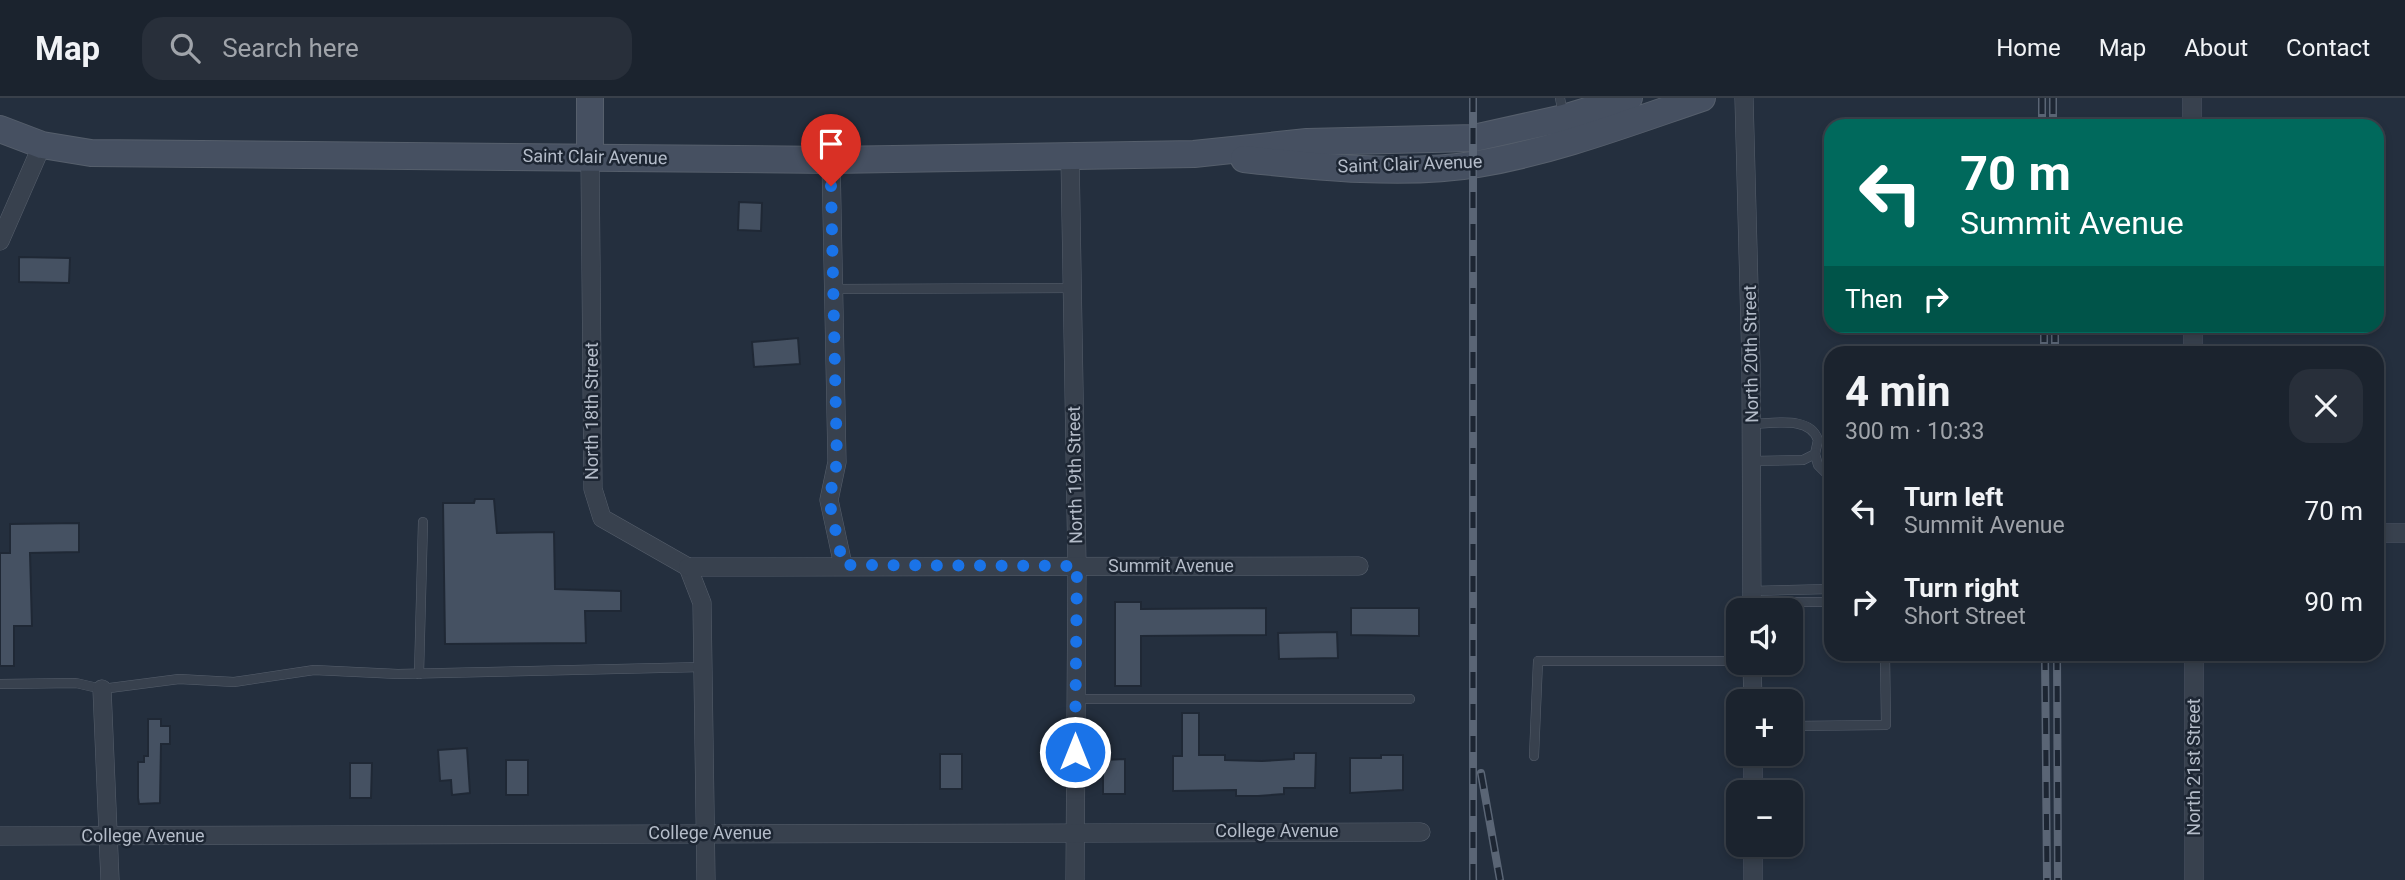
<!DOCTYPE html>
<meta charset="utf-8">
<style>
body{margin:0;font-family:Roboto,sans-serif;background:#282f3a;color:#f1f3f6;height:100vh;display:flex;flex-direction:column;font-size:26px;white-space:nowrap}
*{box-sizing:border-box;margin:0}
p{font-size:23px;color:#a0a4aa}
.icon{flex:none;width:38px;height:38px;fill:none;stroke:currentColor;stroke-width:2;stroke-linecap:round;stroke-linejoin:round}
.map{position:relative;flex:1;overflow:hidden}
.sheet{position:absolute;left:1824px;top:248px;width:560px;height:315px;display:flex;flex-direction:column;background:#1b232e;border-radius:21px;box-shadow:0 4px 10px #0003,0 0 0 2px #39404a}
.sheet>*{flex:none}
.top-card{position:absolute;left:1824px;top:21px;width:560px;height:214px;border-radius:21px;box-shadow:0 4px 10px #0003,0 0 0 2px #39404a;background:#00695c;color:#fff;overflow:hidden}
.fabs{position:absolute;left:1726px;top:500px;display:grid;gap:14px}
.fabs a{display:grid;place-items:center;width:77px;height:77px;border-radius:14px;background:#1b232e;box-shadow:0 4px 10px #0003,0 0 0 2px #39404a;font-size:35px}
.pin{position:absolute;display:grid;place-items:center;width:60px;height:60px;color:#fff;margin:-72px -30px;border-radius:50% 50% 50% 0;rotate:-45deg;box-shadow:0 0 7px #0007}
.pin .icon{rotate:45deg}
.me{position:absolute;width:77px;margin:-38px;rotate:0deg;stroke-linejoin:round;filter:drop-shadow(0 0 5px #0008)}
.turn{display:flex;align-items:center;gap:24px;height:147px;padding:0 21px;font-size:32px}
.turn .icon{width:91px;height:91px;stroke-width:2.5}
.turn b{display:block;font-size:49px;line-height:60px}
.then{display:flex;align-items:center;height:66px;padding:0 21px;background:#0003;gap:14px;font-size:26px}
.round{display:grid;place-items:center;flex:none;width:74px;height:74px;border-radius:21px;background:#282f3a}
.headline{display:flex;align-items:center;justify-content:space-between;height:119px;padding:0 21px}
h1{font-size:42px;font-weight:700;line-height:52px}
ul{padding:0;list-style:none}
li{display:flex;align-items:center;gap:21px;height:91px;padding:0 21px}
li div{flex:1}
li b{display:block;font-size:26px}
li em{font-style:normal}
header{display:flex;align-items:center;gap:42px;box-sizing:border-box;height:98px;padding:0 35px;background:#1b232e;border-bottom:2px solid #39404a}
header strong{font-size:33px}
nav{display:flex;gap:38px;margin-inline-start:auto;font-size:24px}
.search{width:490px;height:63px;background:#282f3a;display:flex;align-items:center;gap:18px;box-sizing:border-box;padding:0 24px;border-radius:21px;color:#a0a4aa;font-size:26px}
.map>svg:first-child{display:block}
.building{fill:#455162;stroke:#1f2835;stroke-width:2}
.lines{fill:none;stroke-linecap:round;stroke-linejoin:round}
.lane-casing{stroke:#565f6c;stroke-width:10}
.street-casing{stroke:#565f6c;stroke-width:19}
.secondary-casing{stroke:#565f6c;stroke-width:28}
.lane{stroke:#38414e;stroke-width:9}
.street{stroke:#38414e;stroke-width:18}
.secondary{stroke:#465061;stroke-width:26}
.rail-casing{stroke:#5a6575;stroke-width:8}
.rail{stroke:#1d2633;stroke-width:5;stroke-dasharray:16;stroke-linecap:butt}
.route{stroke:#1a73e8;stroke-width:12;stroke-dasharray:0 21.6}
.labels{text-anchor:middle;stroke-width:5;stroke-linejoin:round;paint-order:stroke}
.street-label{font-size:18px;fill:#b4bcc9;stroke:#1d2633}
</style>
<header>
<strong>Map</strong>
<div class="search"><svg class="icon" aria-label="search" viewBox="0 0 24 24"><circle cx="10" cy="10" r="6"/><path d="M15 15l6 6"/></svg>Search here</div>
<nav><a>Home</a><a>Map</a><a>About</a><a>Contact</a></nav>
</header>
<div class="map">
<svg width="2405" height="782" viewBox="0 0 2405 782">
<rect width="100%" height="100%" fill="#242f3e"/>
<g class="building">
<path d="M739,104L762,105L761,133L738,132Z"/>
<path d="M19,159L70,160L69,185L19,184Z"/>
<path d="M798,240L800,266L754,269L752,244Z"/>
<path d="M475,401H494L497,435L554,434L555,491L621,493V513H585L586,545L445,546L443,405H474Z"/>
<path d="M79,425V454L30,455L32,528H14V568H0V455H10V426Z"/>
<path d="M1115,504H1141V511L1266,510V537L1141,538V588H1115Z"/>
<path d="M1351,510H1419V538L1351,537Z"/>
<path d="M1337,534L1338,560L1279,561L1278,535Z"/>
<path d="M1182,615H1199V657H1225V662L1262,663L1294,661V655H1316L1315,690H1284V696L1258,698H1236V692L1173,693V658H1182Z"/>
<path d="M148,621H161V628H170V646H161L160,705L139,706L138,700V664H144V658H148Z"/>
<path d="M467,650L470,695L452,697L451,682L440,683L438,652Z"/>
<rect x="940" y="656" width="22" height="35"/>
<path d="M1381,657H1403V692L1350,695V660H1381Z"/>
<path d="M1125,661V696H1103V662Z"/>
<rect x="506" y="662" width="22" height="35"/>
<path d="M350,665H372L371,700H350Z"/>
</g>
<g class="lines">
<g class="lane-casing">
<g id="lane">
<path d="M1560,0L1563,16"/>
<path d="M834,191L1072,190"/>
<path d="M1751,326C1772,326 1810,317 1818,342L1815,356L1803,362L1752,363"/>
<path d="M1815,356L1818,367L1830,379"/>
<path d="M1752,493L1830,491"/>
<path d="M1752,504H1830"/>
<path d="M419,576L423,424"/>
<path d="M0,586L76,585L102,591L179,581L234,584L314,572L398,576L703,569"/>
<path d="M1076,601H1410"/>
<path d="M1790,628L1886,627L1885,556"/>
<path d="M1534,658L1538,563H1738"/>
</g>
</g>
<g class="street-casing">
<g id="street">
<path d="M1744,0L1751,267L1752,513"/>
<path d="M2192,0V28"/>
<path d="M1070,57L1077,469L1075,782"/>
<path d="M590,58L593,391L602,420L688,469L702,505L706,782"/>
<path d="M831,62L837,364L829,402L843,467"/>
<path d="M0,143L42,47"/>
<path d="M2193,228V256"/>
<path d="M2376,435H2405"/>
<path d="M688,469L1359,468"/>
<path d="M2194,556V782"/>
<path d="M1752,565L1753,604"/>
<path d="M102,591L110,782"/>
<path d="M1753,656V695"/>
<path d="M0,738L1421,734"/>
<path d="M1753,747V782"/>
</g>
</g>
<g class="secondary-casing">
<g id="secondary">
<path d="M590,0V58"/>
<path d="M0,31L42,47L91,55L831,62L1194,56L1307,44L1474,40L1564,20L1629,0"/>
<path d="M1244,61C1315,69 1407,78 1478,66C1555,53 1628,25 1702,0"/>
</g>
</g>
<use href="#lane" class="lane"/>
<use href="#street" class="street"/>
<use href="#secondary" class="secondary"/>
<g class="rail-casing">
<g id="rail">
<path d="M2042,0V28"/>
<path d="M2053,0V28"/>
<path d="M2044,228V256"/>
<path d="M2055,228V256"/>
<path d="M2045,556L2047,782"/>
<path d="M2057,556L2058,782"/>
<path d="M1481,675L1500,782"/>
<path d="M1473,782V0"/>
</g>
</g>
<use href="#rail" class="rail"/>
</g>
<g class="lines">
<path class="route" d="M831,88L837,364L829,402L843,467L1077,468L1075,654"/>
</g>
<g class="labels">
<g class="street-label">
<text transform="translate(595 59) rotate(1)" y="6">Saint Clair Avenue</text>
<text transform="translate(1410 66) rotate(-2)" y="6">Saint Clair Avenue</text>
<text transform="translate(1751 256) rotate(-91)" y="6">North 20th Street</text>
<text transform="translate(592 313) rotate(-90)" y="6">North 18th Street</text>
<text transform="translate(1075 377) rotate(-91)" y="6">North 19th Street</text>
<text x="1171" y="474">Summit Avenue</text>
<text transform="translate(2194 669) rotate(-90)" y="6">North 21st Street</text>
<text x="1277" y="739">College Avenue</text>
<text x="710" y="741">College Avenue</text>
<text x="143" y="744">College Avenue</text>
</g>
</g>
</svg>
<div class="fabs">
<a><svg class="icon" aria-label="sound" viewBox="0 0 24 24"><path d="M4 9h4l5-4v14l-5-4H4zM17 9q2 3 0 6"/></svg></a>
<a>+</a>
<a>−</a>
</div>
<div class="pin" style="left:831px;top:88px;background:#d93025"><svg class="icon" aria-label="arrive" viewBox="0 0 24 24"><path d="M6 21V4h12l-3 4 3 4H6"/></svg></div>
<svg class="me" style="left:1075px;top:654px" viewBox="-20 -20 40 40"><circle r="17" fill="#1a73e8" stroke="#fff" stroke-width="3"/><path d="M0-11L8 9 0 5-8 9z" fill="#fff"/></svg>
<div class="top-card">
<div class="turn"><svg class="icon" aria-label="left" viewBox="0 0 24 24"><path d="M17 20v-9H6M10 6l-5 5 5 5"/></svg><div><b>70 m</b>Summit Avenue</div></div>
<div class="then">Then<svg class="icon" aria-label="right" viewBox="0 0 24 24"><path d="M7 20v-9h11M14 6l5 5-5 5"/></svg></div>
</div>
<section class="sheet">
<div class="headline"><div><h1>4 min</h1><p>300 m · 10:33</p></div><a class="round"><svg class="icon" aria-label="close" viewBox="0 0 24 24"><path d="M6 6l12 12M18 6L6 18"/></svg></a></div>
<ul>
<li><svg class="icon" aria-label="left" viewBox="0 0 24 24"><path d="M17 20v-9H6M10 6l-5 5 5 5"/></svg><div><b>Turn left</b><p>Summit Avenue</p></div><em>70 m</em></li>
<li><svg class="icon" aria-label="right" viewBox="0 0 24 24"><path d="M7 20v-9h11M14 6l5 5-5 5"/></svg><div><b>Turn right</b><p>Short Street</p></div><em>90 m</em></li>
</ul>
</section>
</div>
